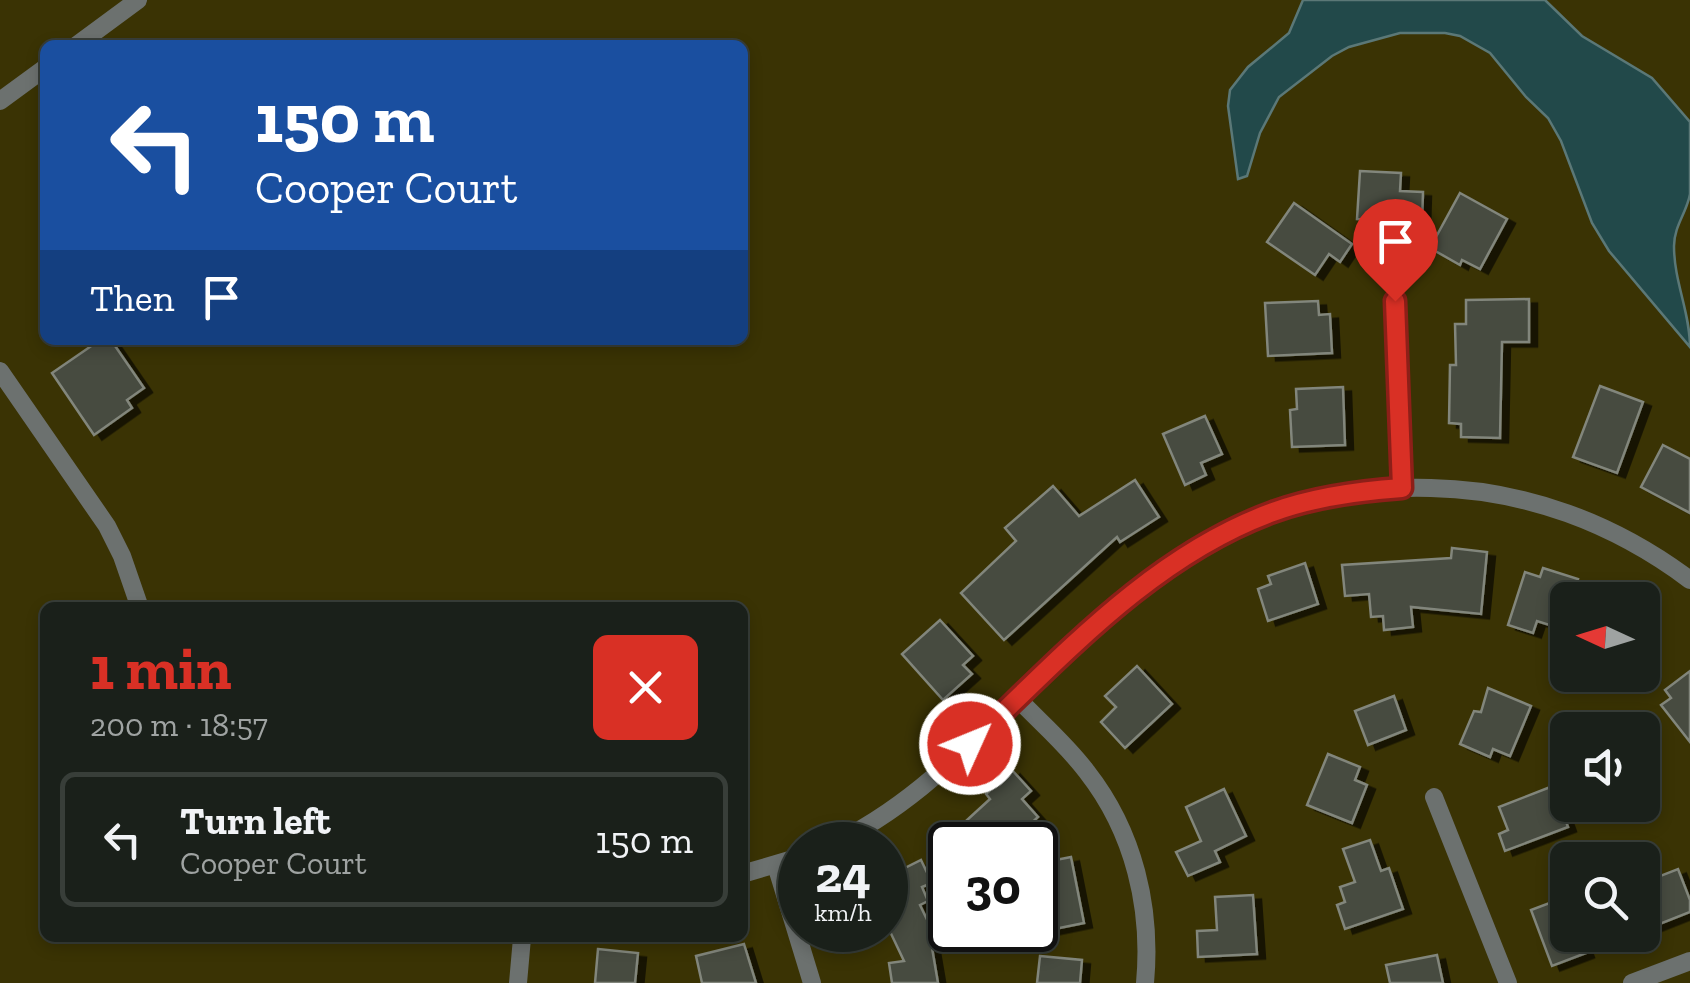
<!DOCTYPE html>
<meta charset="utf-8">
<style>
body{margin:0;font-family:"Zilla Slab",serif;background:#232823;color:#f1f3f6;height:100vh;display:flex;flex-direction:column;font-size:38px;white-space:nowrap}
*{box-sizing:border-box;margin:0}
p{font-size:32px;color:#9fa3a2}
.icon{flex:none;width:55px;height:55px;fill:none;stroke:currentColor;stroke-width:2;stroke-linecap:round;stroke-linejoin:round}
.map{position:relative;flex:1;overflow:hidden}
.drawer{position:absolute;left:40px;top:602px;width:708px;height:340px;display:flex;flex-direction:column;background:#1a201a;border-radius:15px;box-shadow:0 5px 15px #0003,0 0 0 2px #383e39}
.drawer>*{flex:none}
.guide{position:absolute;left:40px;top:40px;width:708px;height:305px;border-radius:15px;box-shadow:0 5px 15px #0003,0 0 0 2px #383e39;background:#1a4fa0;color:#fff;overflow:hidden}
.needle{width:65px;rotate:274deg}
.tools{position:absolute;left:1550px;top:582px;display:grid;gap:20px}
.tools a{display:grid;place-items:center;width:110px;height:110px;border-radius:15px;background:#1a201a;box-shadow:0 5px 15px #0003,0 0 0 2px #383e39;font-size:50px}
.speed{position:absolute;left:778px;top:822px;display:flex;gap:20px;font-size:50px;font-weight:700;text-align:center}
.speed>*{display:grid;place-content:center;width:130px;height:130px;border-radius:50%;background:#1a201a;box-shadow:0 5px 15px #0003,0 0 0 2px #383e39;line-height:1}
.speed small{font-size:25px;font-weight:400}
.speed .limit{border:5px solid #111;border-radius:15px;background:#fff;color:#111}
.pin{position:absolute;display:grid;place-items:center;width:85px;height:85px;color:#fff;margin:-102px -42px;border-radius:50% 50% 50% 0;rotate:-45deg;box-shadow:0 0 10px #0007}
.pin .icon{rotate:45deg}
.me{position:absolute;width:110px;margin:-55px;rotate:46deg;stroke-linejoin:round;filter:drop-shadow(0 0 8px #0008)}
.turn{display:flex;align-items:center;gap:35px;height:210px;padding:0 50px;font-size:45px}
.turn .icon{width:130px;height:130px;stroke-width:2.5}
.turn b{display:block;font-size:70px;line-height:85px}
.then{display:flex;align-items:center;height:95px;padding:0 50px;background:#0003;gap:20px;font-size:38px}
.round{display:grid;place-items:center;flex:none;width:105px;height:105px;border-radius:15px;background:#232823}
.headline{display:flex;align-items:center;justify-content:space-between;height:170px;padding:0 50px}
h1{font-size:60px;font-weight:800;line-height:75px;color:#d93025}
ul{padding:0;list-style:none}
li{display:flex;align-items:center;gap:30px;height:135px;margin:0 20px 15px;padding:0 30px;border:5px solid #383e39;border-radius:15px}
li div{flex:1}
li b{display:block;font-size:38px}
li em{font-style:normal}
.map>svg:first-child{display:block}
.green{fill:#3a3304;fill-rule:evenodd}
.water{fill:#22494a;stroke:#5b7877;stroke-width:2.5}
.building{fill:#474b41;stroke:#82867b;stroke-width:2.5;filter:url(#shadow)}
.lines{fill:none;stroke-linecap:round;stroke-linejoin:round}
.street{stroke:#6c716f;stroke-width:18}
.route-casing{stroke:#8d1f18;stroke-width:25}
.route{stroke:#d93025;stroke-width:18}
</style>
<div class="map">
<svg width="1690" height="983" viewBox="0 0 1690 983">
<defs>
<filter id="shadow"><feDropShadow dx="8" dy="4.5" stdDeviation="0" flood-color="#0009"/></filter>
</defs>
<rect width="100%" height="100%" fill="#222a23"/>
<path class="green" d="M0,0H1690V983H0ZM45,45H742V340H45ZM1568,600H1642V675H1568ZM45,608H742V938H45ZM1568,730H1642V805H1568ZM800,845H885V930H800ZM950,845H1035V930H950ZM1568,860H1642V935H1568Z"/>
<path class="water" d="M1303,0H1545L1582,36L1652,78L1690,122C1690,145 1690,172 1690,194C1687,212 1674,226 1674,246C1674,282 1690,312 1690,347L1609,251L1592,223L1561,141L1548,118L1526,97L1490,53L1460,36L1445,33H1400L1349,47L1332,56L1279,97L1260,133L1247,176L1238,179L1228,106L1230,90L1248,67L1289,33Z"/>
<g class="building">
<path d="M1360,171L1401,173L1400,191L1423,192L1422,223L1357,219Z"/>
<path d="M1460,193L1507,219L1480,269L1462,260L1460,265L1430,248Z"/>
<path d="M1294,203L1352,244L1340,262L1329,254L1315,275L1267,242Z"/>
<path d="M1529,299V342H1502L1500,438L1461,437V424L1449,423L1450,365H1456L1455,324H1466V300Z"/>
<path d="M1318,301L1319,315L1330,314L1332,353L1268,356L1265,303Z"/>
<path d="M100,340H111L144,388L127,400L132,408L94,435L52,373Z"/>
<path d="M1600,386L1643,402L1617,473L1573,457Z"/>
<path d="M1343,387L1345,445L1292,447L1290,410L1297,409L1296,389Z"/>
<path d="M1205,416L1222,454L1201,463L1206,475L1185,485L1163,434Z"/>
<path d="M1663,445L1690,459V513L1641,487Z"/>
<path d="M1135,480L1159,517L1120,542L1117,537L1004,640L961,593L1016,541L1005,528L1053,486L1079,516Z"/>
<path d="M1452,548L1487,552L1481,614L1411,607L1413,627L1384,630L1383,616L1371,617L1369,594L1345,596L1342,565L1451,558Z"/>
<path d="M1305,563L1318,604L1268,621L1258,589L1271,584L1268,576Z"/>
<path d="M1543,568L1578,579L1571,600H1568L1562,629L1537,621L1533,633L1508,625L1525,572L1540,577Z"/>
<path d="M940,620L973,656L963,665L972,674L943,700L902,654Z"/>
<path d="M1137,666L1172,704L1125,748L1101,722L1116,707L1105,696Z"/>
<path d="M1690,671V742L1661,705L1671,698L1665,690Z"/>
<path d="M1488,688L1531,706L1510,756L1493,749L1490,757L1460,744L1474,711L1481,712Z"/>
<path d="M1394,696L1406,730L1368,745L1355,711Z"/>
<path d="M1328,754L1360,767L1355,780L1367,785L1352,823L1307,805Z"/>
<path d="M1012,770L1031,791L1022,799L1038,817L1008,845H968L955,831L990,799L986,794Z"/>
<path d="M1553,786L1568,827L1505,851L1499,834L1508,830L1499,807Z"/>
<path d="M1224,789L1246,836L1215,851L1220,862L1188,876L1176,852L1201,841L1186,807Z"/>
<path d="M1370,840L1381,871L1389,868L1403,909L1345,929L1337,905L1345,902L1340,887L1355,882L1343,849Z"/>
<path d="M1071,857L1084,923L1035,933V864Z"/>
<path d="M921,860L932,883L922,887L928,901L920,905L934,934L930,936L938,983H892L889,963L904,961L885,921V878Z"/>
<path d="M1678,869L1690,900V912L1642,931V883Z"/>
<path d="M1253,895L1257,954L1198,957L1197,931L1217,930L1215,897Z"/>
<path d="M1568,896V935H1579L1586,953L1552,966L1531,910Z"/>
<path d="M744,944L756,983H702L696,956Z"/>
<path d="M598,949L638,953L635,983H595Z"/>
<path d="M1437,955L1443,983H1390L1386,965Z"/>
<path d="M1040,956L1082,960L1080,983H1037Z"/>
</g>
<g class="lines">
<g class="street">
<path d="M77,45L138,0"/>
<path d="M0,101L45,68"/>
<path d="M1395,301L1401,488"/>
<path d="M0,371L107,526L122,556L140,608"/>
<path d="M1018,699C1041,723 1067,745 1087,772C1134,832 1152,908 1145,983"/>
<path d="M1434,797L1508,983"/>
<path d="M830,845C897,815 951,763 1003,713C1130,591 1242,482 1431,488C1526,490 1614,523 1690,580"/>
<path d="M776,865L812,983"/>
<path d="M742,874L800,857"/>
<path d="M518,983L522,938"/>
<path d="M1632,983L1690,961"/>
</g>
</g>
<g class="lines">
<g class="route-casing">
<path id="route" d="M970,744C1062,657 1152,556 1273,512C1314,497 1358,491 1402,488L1395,301"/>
</g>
<use href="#route" class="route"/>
</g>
</svg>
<div class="tools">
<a><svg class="needle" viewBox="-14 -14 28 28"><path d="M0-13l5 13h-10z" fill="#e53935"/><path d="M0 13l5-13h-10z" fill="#9fa3a2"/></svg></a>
<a><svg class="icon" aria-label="sound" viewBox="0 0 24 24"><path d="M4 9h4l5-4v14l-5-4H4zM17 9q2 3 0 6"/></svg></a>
<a><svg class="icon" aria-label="search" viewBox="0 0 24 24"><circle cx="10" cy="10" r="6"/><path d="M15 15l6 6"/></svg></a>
</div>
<div class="speed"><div>24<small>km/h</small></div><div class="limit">30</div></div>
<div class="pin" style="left:1395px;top:301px;background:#d93025"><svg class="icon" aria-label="arrive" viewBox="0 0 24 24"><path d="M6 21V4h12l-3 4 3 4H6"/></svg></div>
<svg class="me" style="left:970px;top:744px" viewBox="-20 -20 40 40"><circle r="17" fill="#d93025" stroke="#fff" stroke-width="3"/><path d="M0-11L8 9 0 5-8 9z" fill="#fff"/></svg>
<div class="guide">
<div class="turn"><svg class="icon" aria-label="left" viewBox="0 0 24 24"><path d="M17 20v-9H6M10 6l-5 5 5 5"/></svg><div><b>150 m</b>Cooper Court</div></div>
<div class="then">Then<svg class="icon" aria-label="arrive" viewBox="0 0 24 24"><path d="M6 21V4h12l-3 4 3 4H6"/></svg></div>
</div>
<section class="drawer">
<div class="headline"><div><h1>1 min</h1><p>200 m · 18:57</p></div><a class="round" style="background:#d93025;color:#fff"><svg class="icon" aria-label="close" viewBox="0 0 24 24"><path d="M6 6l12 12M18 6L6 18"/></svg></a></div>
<ul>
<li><svg class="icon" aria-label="left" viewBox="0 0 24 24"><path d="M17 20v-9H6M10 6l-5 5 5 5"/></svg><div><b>Turn left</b><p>Cooper Court</p></div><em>150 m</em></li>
</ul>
</section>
</div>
